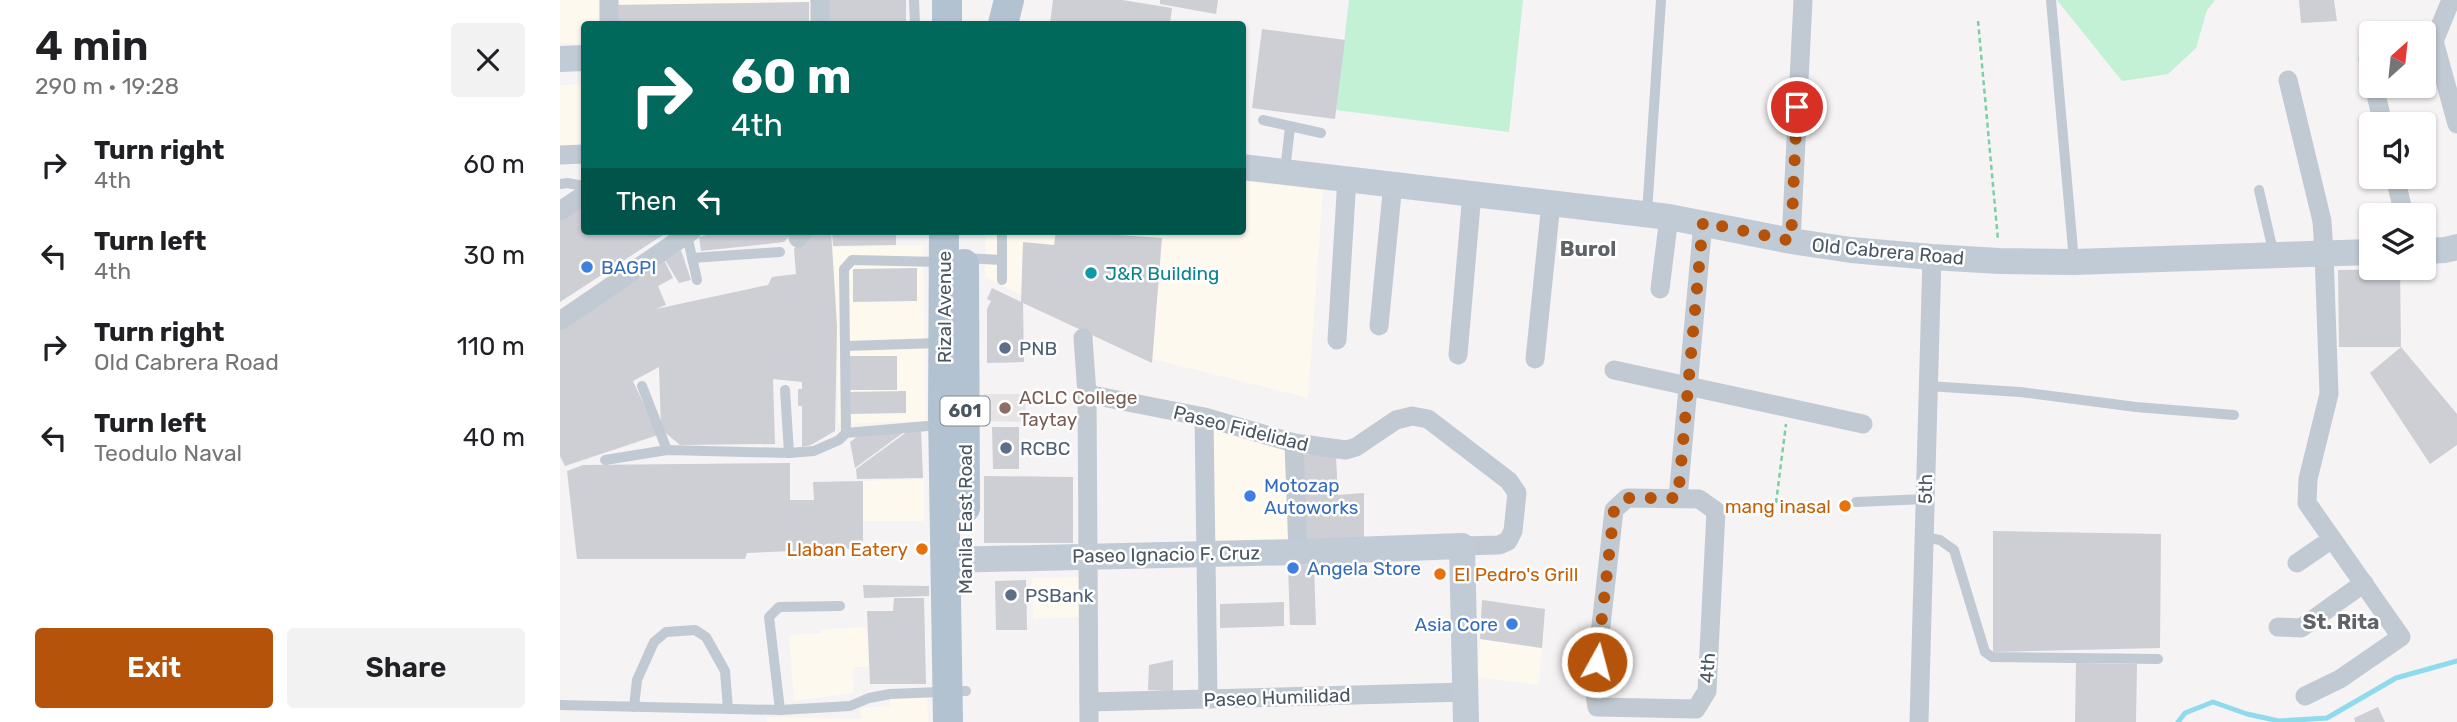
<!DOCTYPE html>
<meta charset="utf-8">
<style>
body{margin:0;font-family:Rubik,sans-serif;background:#f2f2f2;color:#202124;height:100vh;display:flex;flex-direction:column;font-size:26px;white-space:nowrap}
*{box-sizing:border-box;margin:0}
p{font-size:23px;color:#757577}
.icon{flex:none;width:38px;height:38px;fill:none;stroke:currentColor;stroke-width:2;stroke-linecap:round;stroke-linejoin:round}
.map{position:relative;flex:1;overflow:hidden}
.panel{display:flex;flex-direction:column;background:#fff;width:560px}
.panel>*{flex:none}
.top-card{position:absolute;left:21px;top:21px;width:665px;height:214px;border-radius:7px;box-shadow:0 2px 5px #0004;background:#00695c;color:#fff;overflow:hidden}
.needle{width:46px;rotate:27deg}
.tools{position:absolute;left:1799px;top:21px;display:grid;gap:14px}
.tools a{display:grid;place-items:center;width:77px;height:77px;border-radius:7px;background:#fff;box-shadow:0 2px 5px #0004;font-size:35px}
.pin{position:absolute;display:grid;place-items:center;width:60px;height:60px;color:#fff;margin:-30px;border:4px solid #fff;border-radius:50%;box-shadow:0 2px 7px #0007}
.me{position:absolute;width:77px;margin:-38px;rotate:7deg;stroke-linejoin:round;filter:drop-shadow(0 0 5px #0008)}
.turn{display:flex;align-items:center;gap:24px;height:147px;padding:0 35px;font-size:32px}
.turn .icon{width:91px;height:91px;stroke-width:2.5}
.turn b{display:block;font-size:49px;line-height:60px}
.then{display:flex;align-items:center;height:66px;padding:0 35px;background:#0003;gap:14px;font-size:26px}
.round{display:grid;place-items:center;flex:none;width:74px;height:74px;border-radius:7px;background:#f2f2f2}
.headline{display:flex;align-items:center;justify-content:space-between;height:119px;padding:0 35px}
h1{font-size:42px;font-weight:600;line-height:52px}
.primary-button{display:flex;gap:14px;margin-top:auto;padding:14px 35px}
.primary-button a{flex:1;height:80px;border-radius:7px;background:#b45309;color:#fff;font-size:28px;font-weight:600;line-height:80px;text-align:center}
.primary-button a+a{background:#f2f2f2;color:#202124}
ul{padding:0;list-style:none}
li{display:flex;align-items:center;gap:21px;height:91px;padding:0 35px}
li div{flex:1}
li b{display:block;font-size:26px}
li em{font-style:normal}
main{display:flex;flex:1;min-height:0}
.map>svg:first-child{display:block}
.commercial{fill:#fdf9ef}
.education{fill:#e6e4e5}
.green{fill:#c3f1d5}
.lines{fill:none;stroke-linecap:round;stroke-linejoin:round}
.stream{stroke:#90daee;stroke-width:5}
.building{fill:#cdcfd5}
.path{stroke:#7ad0a6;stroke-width:2.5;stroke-dasharray:5 3.5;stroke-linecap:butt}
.lane{stroke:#c1cad2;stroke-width:10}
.street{stroke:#c1cad2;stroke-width:19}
.secondary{stroke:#c1cbd6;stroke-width:26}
.primary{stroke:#b3c2d1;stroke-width:30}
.route{stroke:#b45309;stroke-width:12;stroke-dasharray:0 21.6}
.shop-dot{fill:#3f7fe0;stroke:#fff;stroke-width:2.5}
.culture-dot{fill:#0f9aa8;stroke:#fff;stroke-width:2.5}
.service-dot{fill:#5c6f8a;stroke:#fff;stroke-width:2.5}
.education-dot{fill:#8d6e63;stroke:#fff;stroke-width:2.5}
.food-dot{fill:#e8710a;stroke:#fff;stroke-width:2.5}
.labels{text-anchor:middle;stroke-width:5;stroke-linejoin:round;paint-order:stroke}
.shield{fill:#fff;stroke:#808990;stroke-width:2}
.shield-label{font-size:18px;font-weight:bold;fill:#4a5661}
.street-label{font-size:19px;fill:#4a5661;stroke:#fff}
.shop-label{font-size:19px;fill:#366cbe;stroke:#fff;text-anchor:start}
.culture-label{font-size:19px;fill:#0d838f;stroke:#fff;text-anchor:start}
.service-label{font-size:19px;fill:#4e5e75;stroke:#fff;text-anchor:start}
.education-label{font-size:19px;fill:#785e54;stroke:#fff;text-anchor:start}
.food-label{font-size:19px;fill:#c56008;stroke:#fff;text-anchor:end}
.neighbourhood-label{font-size:21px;font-weight:bold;fill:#5f6368;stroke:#fff}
</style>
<main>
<section class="panel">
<div class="headline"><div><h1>4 min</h1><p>290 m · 19:28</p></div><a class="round"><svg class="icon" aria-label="close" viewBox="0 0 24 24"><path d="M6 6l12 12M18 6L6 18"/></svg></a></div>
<ul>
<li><svg class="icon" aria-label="right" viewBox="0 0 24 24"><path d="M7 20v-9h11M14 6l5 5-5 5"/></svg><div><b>Turn right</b><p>4th</p></div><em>60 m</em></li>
<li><svg class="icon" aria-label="left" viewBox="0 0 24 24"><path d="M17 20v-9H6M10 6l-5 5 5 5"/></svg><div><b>Turn left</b><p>4th</p></div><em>30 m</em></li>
<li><svg class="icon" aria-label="right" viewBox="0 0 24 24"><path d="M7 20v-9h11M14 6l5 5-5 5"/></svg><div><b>Turn right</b><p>Old Cabrera Road</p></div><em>110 m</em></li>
<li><svg class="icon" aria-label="left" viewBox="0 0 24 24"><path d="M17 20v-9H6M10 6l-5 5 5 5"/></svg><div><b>Turn left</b><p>Teodulo Naval</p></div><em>40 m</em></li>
</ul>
<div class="primary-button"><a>Exit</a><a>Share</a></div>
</section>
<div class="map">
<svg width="1897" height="722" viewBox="0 0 1897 722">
<rect width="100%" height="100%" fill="#f5f3f3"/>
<g class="commercial">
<path d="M0,0H39V24H24V43H0Z"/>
<path d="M50,0H249V2L50,5Z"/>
<path d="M24,84V148L0,149V85Z"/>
<path d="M683,181L763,190L748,398L592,359L425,277L426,231H682Z"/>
<path d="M363,245L366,421L278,424L277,326L273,247Z"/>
<path d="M653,428L725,449L728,544L655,545Z"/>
<path d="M364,479V521H303V481Z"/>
<path d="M523,577L524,617L473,619L472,578Z"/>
<path d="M307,627L309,667H293L294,693L234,701L229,635L261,633V629Z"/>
<path d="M920,639L982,648L979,685L918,677Z"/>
<path d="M367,690L368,722H207V717L301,719L300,708L330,706V691Z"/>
</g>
<path class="education" d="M424,394H466L465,422L424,421Z"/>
<g class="green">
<path d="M789,0H963L949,132L776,110Z"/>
<path d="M1497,0H1655L1647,10L1636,48L1608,74L1562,81Z"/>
</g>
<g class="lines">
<path class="stream" d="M1618,722L1625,713L1653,702L1687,714L1719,721L1767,718L1836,678L1897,661"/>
</g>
<g class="building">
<rect x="268" y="0" width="78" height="24"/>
<path d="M493,0H562L612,8L610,24H490Z"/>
<path d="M600,0H658L656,14L600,4Z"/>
<path d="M1739,0H1774L1777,21L1741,23Z"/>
<path d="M249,2V24H50V5Z"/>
<path d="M702,29L785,40L775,119L692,108Z"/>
<path d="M24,201V231H109L0,302V216Z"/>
<path d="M162,231H234L224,242L141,251L139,237Z"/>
<path d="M252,231H271L277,326L275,431L251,445L242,447V406H238V389H242V382L213,379L215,444L120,445L101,429L99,367L73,381L98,435L5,466L0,456V330L104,260L113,278L98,286L106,305L96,309L208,285L212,277L236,274L234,249Z"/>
<path d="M272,231H336V245L273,246Z"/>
<path d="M496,231L602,238L592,363L463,303L464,362L427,363V309L431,301L427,299L432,288L461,302L463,242L494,245Z"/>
<path d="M121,250L131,280L119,283L105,260Z"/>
<path d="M357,268V301L293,302V269Z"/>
<path d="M1840,269L1841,347H1779L1778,270Z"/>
<path d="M1841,347L1897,414V445L1870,464L1810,373Z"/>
<rect x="288" y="356" width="49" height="34"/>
<path d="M346,391V413L289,414V392Z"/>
<path d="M432,427H459V469H433Z"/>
<path d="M361,430L363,478L297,479L296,469L348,431Z"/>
<path d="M344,432L295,468L290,442L301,434Z"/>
<path d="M742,454L776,457L778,495L804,493V541L743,542Z"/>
<path d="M230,463V500H254L253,482L303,481V548L187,553L185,559H17L7,471L23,465Z"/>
<path d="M424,476L513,477V543H424Z"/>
<path d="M1433,531L1601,534L1600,648L1433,652Z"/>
<path d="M728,565H754L756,625H730Z"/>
<path d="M466,580L467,630H436L435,581Z"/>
<path d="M303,585L369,586V596L304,598Z"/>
<path d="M334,598H364L366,684H310L307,611H333Z"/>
<path d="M922,600L985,609L982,648L920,639Z"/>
<path d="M724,602V626L660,628V604Z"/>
<path d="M613,660V691L588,690L589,665Z"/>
<path d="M1516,663L1577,664L1576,722H1515Z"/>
<path d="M1818,707L1825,722H1795L1794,718Z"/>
</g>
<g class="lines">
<g class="path">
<path d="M1418,21L1438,240"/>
<path d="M1216,503L1226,424"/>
</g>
<g class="lane">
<path d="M354,0L355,24"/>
<path d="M1491,0L1514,261"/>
<path d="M703,120L761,133"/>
<path d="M725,171L730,127"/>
<path d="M0,184L7,183L24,186"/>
<path d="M1699,190L1714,255"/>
<path d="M1087,213L1101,0"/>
<path d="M127,235L137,280"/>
<path d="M132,258L220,252"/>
<path d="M404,258L442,260"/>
<path d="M442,280V231"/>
<path d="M286,346L379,343"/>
<path d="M82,386L107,450"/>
<path d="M1368,386L1460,392L1576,407L1674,415"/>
<path d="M225,390L229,453"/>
<path d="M286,433L284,269L292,260L381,262"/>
<path d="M45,460L107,450L229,453L254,451L279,440L286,433L379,425"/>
<path d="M1296,502L1365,499"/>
<path d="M1364,537L1380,540L1394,550L1425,652L1432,657L1598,659"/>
<path d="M0,705L220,710L290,706L309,698L330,694L406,691"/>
<path d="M74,707L77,680L94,642L106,632L135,630L146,637L165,671L168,709"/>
<path d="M220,710L209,617L219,607L280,606"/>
</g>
<g class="street">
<path d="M49,0V24"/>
<path d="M260,0V24"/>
<path d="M1891,0L1874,41L1897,124"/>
<path d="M1811,58L1808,59L1811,72"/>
<path d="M1728,80L1762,221L1764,253L1769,394L1748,479L1747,503L1841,637L1780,679L1745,696"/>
<path d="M1814,86L1823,124"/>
<path d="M0,155L24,154"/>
<path d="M1835,177L1844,215"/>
<path d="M0,211L24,195"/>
<path d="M238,238L244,231"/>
<path d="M1231,241L1243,0"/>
<path d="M1100,289L1109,217"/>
<path d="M0,321L132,231"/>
<path d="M819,326L833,183"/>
<path d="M523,338L527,394L529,722"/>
<path d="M777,340L787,178"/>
<path d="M898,355L912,193"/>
<path d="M975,359L991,203"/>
<path d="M1054,370L1303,424"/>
<path d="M527,394L644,417L734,443L786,450L796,447L836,420L852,416L868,419L949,481L957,493L953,531L948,541L939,545L902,546"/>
<path d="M644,417L648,699"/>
<path d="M734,443L738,552"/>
<path d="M1067,498L1139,499L1156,511L1147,691L1136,709L1037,707L1034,688L1054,510Z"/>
<path d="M1118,498L1143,222"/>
<path d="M1737,563L1772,539"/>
<path d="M1718,627L1741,628L1804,583"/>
<path d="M529,702L906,692"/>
<path d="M1359,722L1372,257"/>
</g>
<g class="secondary">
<path d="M0,59L24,58"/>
<path d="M682,167L1109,217L1231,241L1291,250L1372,257L1439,261L1514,262L1811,252"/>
<path d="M1864,251L1885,250L1897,247"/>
<path d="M385,560L738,552L902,546L906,722"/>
</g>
<g class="primary">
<path d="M387,0V24"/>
<path d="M443,24L449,0"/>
<path d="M384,231L383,413L388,722"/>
<path d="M404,264L405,508"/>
</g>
</g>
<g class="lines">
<path class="route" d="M1037,662L1054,510L1067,498H1118L1143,222L1231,241L1237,107"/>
</g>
<g class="shop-dot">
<circle cx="27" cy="267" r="7"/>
<circle cx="690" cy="496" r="7"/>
<circle cx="733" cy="568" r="7"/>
<circle cx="952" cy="624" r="7"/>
</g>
<circle class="culture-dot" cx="531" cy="273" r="7"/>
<g class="service-dot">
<circle cx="445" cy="348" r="7"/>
<circle cx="446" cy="448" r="7"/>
<circle cx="451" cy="595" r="7"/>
</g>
<circle class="education-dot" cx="445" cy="408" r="7"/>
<g class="food-dot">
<circle cx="1285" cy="506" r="7"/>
<circle cx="362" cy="549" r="7"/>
<circle cx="880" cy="574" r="7"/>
</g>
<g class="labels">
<rect class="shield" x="380.5" y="396.5" width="49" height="29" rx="5"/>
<g class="shield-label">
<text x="405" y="417">601</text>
</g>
<g class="street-label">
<text transform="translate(1328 251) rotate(5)" y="7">Old Cabrera Road</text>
<text transform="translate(384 307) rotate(-90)" y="7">Rizal Avenue</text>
<text transform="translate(681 428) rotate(14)" y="7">Paseo Fidelidad</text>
<text transform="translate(1365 489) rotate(-89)" y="7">5th</text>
<text transform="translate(405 519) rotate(-90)" y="7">Manila East Road</text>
<text transform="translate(606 554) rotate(-1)" y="7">Paseo Ignacio F. Cruz</text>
<text transform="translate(1147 668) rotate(-86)" y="7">4th</text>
<text transform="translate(717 697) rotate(-2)" y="7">Paseo Humilidad</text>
</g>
<g class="shop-label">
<text x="41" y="274">BAGPI</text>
<text x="704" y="492">Motozap<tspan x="704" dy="22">Autoworks</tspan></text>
<text x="747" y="575">Angela Store</text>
<text x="938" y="631" text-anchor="end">Asia Core</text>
</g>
<g class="culture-label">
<text x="545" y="280">J&amp;R Building</text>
</g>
<g class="service-label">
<text x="459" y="355">PNB</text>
<text x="460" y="455">RCBC</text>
<text x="465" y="602">PSBank</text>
</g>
<g class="education-label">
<text x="459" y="404">ACLC College<tspan x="459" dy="22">Taytay</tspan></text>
</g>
<g class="food-label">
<text x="1271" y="513">mang inasal</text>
<text x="348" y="556">Llaban Eatery</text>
<text x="894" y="581" text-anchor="start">El Pedro's Grill</text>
</g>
<g class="neighbourhood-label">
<text x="1028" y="256">Burol</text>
<text x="1781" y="629">St. Rita</text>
</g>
</g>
</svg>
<div class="tools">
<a><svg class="needle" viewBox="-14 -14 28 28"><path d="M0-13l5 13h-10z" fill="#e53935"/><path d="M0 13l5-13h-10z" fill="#757577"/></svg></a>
<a><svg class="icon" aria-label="sound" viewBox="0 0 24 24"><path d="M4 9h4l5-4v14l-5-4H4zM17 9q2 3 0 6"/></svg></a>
<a><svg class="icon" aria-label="layers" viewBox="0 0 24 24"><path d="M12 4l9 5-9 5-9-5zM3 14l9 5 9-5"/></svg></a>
</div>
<div class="pin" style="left:1237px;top:107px;background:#d93025"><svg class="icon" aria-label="arrive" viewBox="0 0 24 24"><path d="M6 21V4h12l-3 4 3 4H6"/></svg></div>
<svg class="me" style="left:1037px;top:662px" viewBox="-20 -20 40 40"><circle r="17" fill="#b45309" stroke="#fff" stroke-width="3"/><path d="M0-11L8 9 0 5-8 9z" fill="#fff"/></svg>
<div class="top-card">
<div class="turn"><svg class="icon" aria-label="right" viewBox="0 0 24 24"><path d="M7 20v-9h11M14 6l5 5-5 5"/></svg><div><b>60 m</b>4th</div></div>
<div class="then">Then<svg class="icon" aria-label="left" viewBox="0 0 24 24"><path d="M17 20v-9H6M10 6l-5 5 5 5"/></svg></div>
</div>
</div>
</main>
